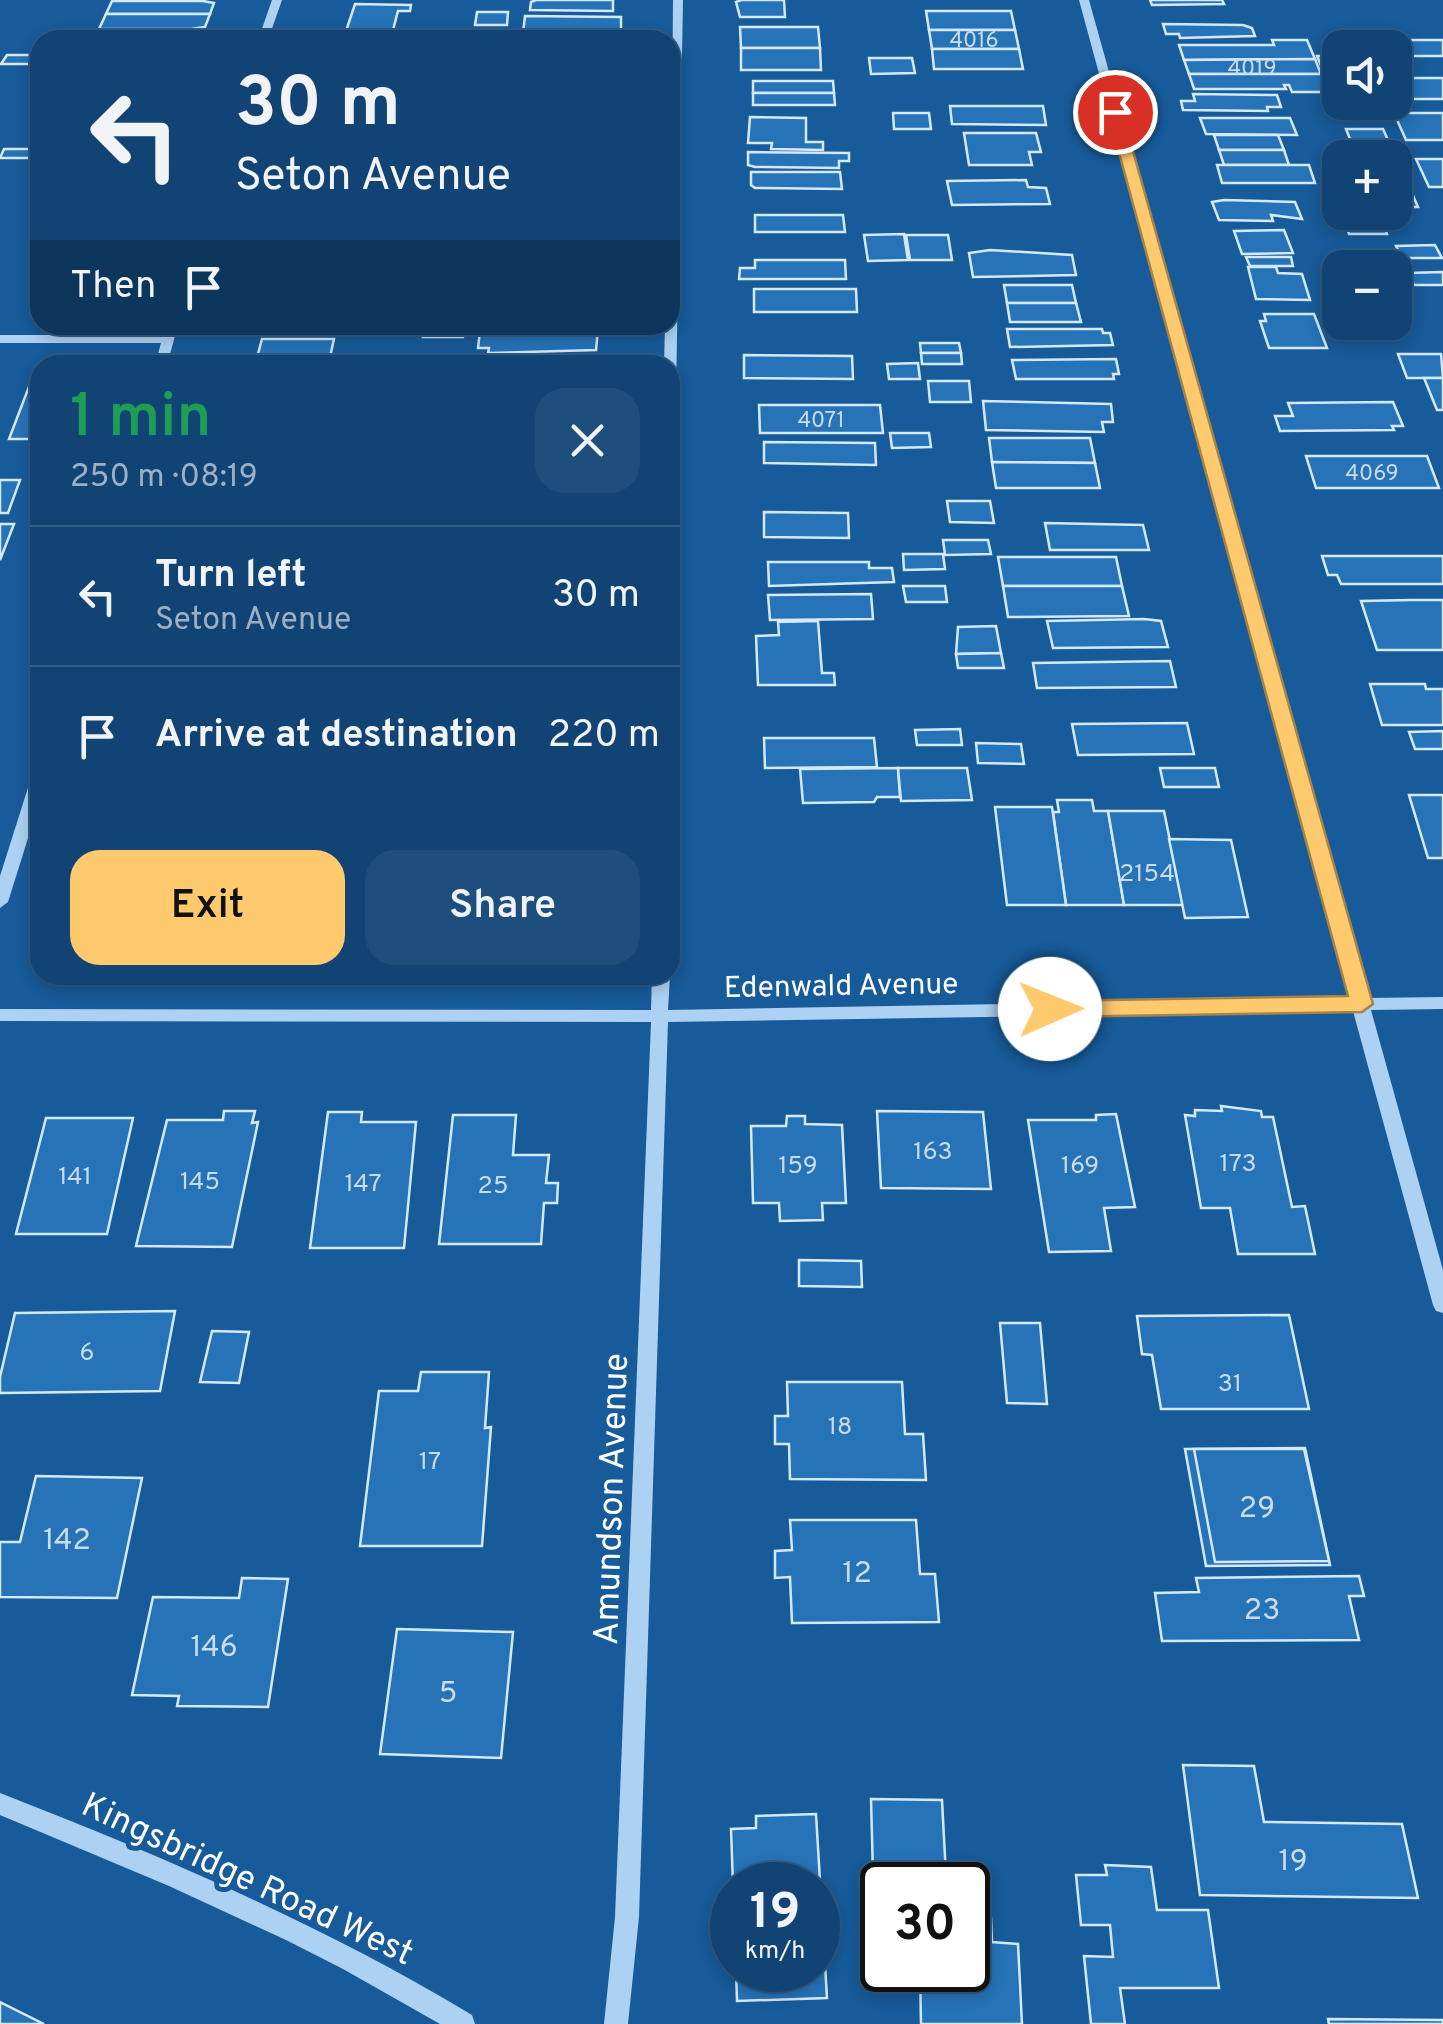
<!DOCTYPE html>
<meta charset="utf-8">
<style>
body{margin:0;font-family:Overpass,sans-serif;background:#1e4e7c;color:#f1f3f6;height:100vh;display:flex;flex-direction:column;font-size:38px;white-space:nowrap}
*{box-sizing:border-box;margin:0}
p{font-size:32px;color:#9cb0c5}
.icon{flex:none;width:55px;height:55px;fill:none;stroke:currentColor;stroke-width:2;stroke-linecap:round;stroke-linejoin:round}
.map{position:relative;flex:1;overflow:hidden}
.drawer{position:absolute;left:30px;top:355px;width:650px;height:630px;display:flex;flex-direction:column;background:#114474;border-radius:30px;box-shadow:0 5px 15px #0003,0 0 0 2px #305c86}
.drawer>*{flex:none}
.guide{position:absolute;left:30px;top:30px;width:650px;height:305px;border-radius:30px;box-shadow:0 5px 15px #0003,0 0 0 2px #305c86;background:#114474;color:#f1f3f6;overflow:hidden}
.buttons{position:absolute;left:1322px;top:30px;display:grid;gap:20px}
.buttons a{display:grid;place-items:center;width:90px;height:90px;border-radius:20px;background:#114474;box-shadow:0 5px 15px #0003,0 0 0 2px #305c86;font-size:50px}
.speed{position:absolute;left:710px;top:1862px;display:flex;gap:20px;font-size:50px;font-weight:700;text-align:center}
.speed>*{display:grid;place-content:center;width:130px;height:130px;border-radius:50%;background:#114474;box-shadow:0 5px 15px #0003,0 0 0 2px #305c86;line-height:1}
.speed small{font-size:25px;font-weight:400}
.speed .limit{border:5px solid #111;border-radius:15px;background:#fff;color:#111}
.pin{position:absolute;display:grid;place-items:center;width:85px;height:85px;color:#fff;margin:-42px;border:5px solid #fff;border-radius:50%;box-shadow:0 2px 10px #0007}
.me{position:absolute;width:110px;margin:-55px;rotate:89deg;stroke-linejoin:round;filter:drop-shadow(0 0 8px #0008)}
.turn{display:flex;align-items:center;gap:35px;height:210px;padding:0 40px;font-size:45px}
.turn .icon{width:130px;height:130px;stroke-width:2.5}
.turn b{display:block;font-size:70px;line-height:85px}
.then{display:flex;align-items:center;height:95px;padding:0 40px;background:#0003;gap:20px;font-size:38px}
.round{display:grid;place-items:center;flex:none;width:105px;height:105px;border-radius:30px;background:#1e4e7c}
.summary{display:flex;align-items:center;justify-content:space-between;height:170px;padding:0 40px}
h1{font-size:60px;font-weight:600;line-height:75px;color:#1e9e55}
.cta{display:flex;gap:20px;margin-top:auto;padding:20px 40px}
.cta a{flex:1;height:115px;border-radius:30px;background:#ffc96d;color:#111;font-size:40px;font-weight:600;line-height:115px;text-align:center}
.cta a+a{background:#1e4e7c;color:#f1f3f6}
ul{padding:0;list-style:none}
li{display:flex;align-items:center;gap:30px;height:140px;padding:0 40px;border-top:2px solid #305c86}
li div{flex:1}
li b{display:block;font-size:38px}
li em{font-style:normal}
.map>svg:first-child{display:block}
.building{fill:#2673b8;stroke:#d4e9fc;stroke-width:2.5}
.lines{fill:none;stroke-linecap:round;stroke-linejoin:round}
.minor{fill:#acd1f2;fill-rule:evenodd}
.route{fill:#ffc96d;stroke:#a68347;stroke-width:2.5}
.labels{text-anchor:middle;stroke-width:10;stroke-linejoin:round;paint-order:stroke}
.far-number-label{font-size:22px;fill:#c9dced}
.number-label{font-size:25px;fill:#c9dced}
.street-label{font-size:30px;fill:#fff;stroke:#175b9a}
.near-number-label{font-size:30px;fill:#c9dced}
.near-street-label{font-size:35px;fill:#fff;stroke:#175b9a}
</style>
<div class="map">
<svg width="1443" height="2024" viewBox="0 0 1443 2024">
<rect width="100%" height="100%" fill="#175b9a"/>
<g class="building">
<path d="M536,0H613V11L530,10L531,2Z"/>
<path d="M741,0H784L785,17H740L736,2Z"/>
<path d="M1150,0H1222L1224,4L1152,5Z"/>
<path d="M112,1H203L214,3L210,14H106Z"/>
<path d="M355,4L411,5L410,11H398L392,34H345Z"/>
<path d="M926,11H1011L1015,30H929Z"/>
<path d="M477,12H508L507,25H475Z"/>
<path d="M106,14H210L205,27L191,29H99Z"/>
<path d="M525,16L621,17V32L523,33Z"/>
<path d="M1163,24L1243,25L1252,28L1255,36L1180,38L1179,34H1166Z"/>
<path d="M740,27H818L820,48H741Z"/>
<path d="M929,30H1015L1019,49H932Z"/>
<path d="M1272,40H1307L1315,59L1184,60L1179,45H1274Z"/>
<path d="M1347,40H1443V56H1395V48H1350Z"/>
<path d="M741,48H820L821,70H741Z"/>
<path d="M932,49H1019L1023,69H934Z"/>
<path d="M7,55H40V64H1Z"/>
<path d="M1317,56H1340V73H1324Z"/>
<path d="M869,58H912L915,73L871,74Z"/>
<path d="M1315,59L1321,74H1189L1184,60Z"/>
<path d="M1189,74H1321L1328,92H1292L1289,85H1284L1286,89H1194Z"/>
<rect x="1395" y="78" width="48" height="21"/>
<path d="M753,81H833L834,93H753Z"/>
<path d="M753,93H834L835,105H753Z"/>
<path d="M1193,94L1277,95L1281,107H1267L1268,111L1183,110L1181,101H1195Z"/>
<path d="M950,106H1043L1046,125L952,124Z"/>
<path d="M893,113H929L931,129H894Z"/>
<path d="M1394,113H1443V140H1406Z"/>
<path d="M750,117L806,118V142H823V150L771,149L772,143H748Z"/>
<path d="M1200,118H1290L1297,135L1206,134Z"/>
<path d="M1346,129H1383L1392,149H1354Z"/>
<path d="M964,133H1036L1041,152H1029L1032,165H969Z"/>
<path d="M1214,135H1278L1284,150H1219Z"/>
<path d="M4,149H40V158H0Z"/>
<path d="M1354,149H1392L1400,170H1395V158H1357Z"/>
<path d="M1219,150H1284L1289,165H1224Z"/>
<path d="M748,152L849,153V161H839V168L755,167L748,165Z"/>
<path d="M1416,159H1443V187H1429Z"/>
<path d="M1217,165H1309L1315,183H1222Z"/>
<path d="M751,172H840L842,189L755,188L751,185Z"/>
<path d="M1026,180L1028,187L1046,188L1050,204L952,205L947,181Z"/>
<path d="M1395,191H1411L1418,207H1395Z"/>
<path d="M1224,200L1295,202L1302,219L1271,215L1273,221L1219,220L1212,202Z"/>
<path d="M755,215H843L845,232H755Z"/>
<path d="M1345,223H1383L1387,234H1349Z"/>
<path d="M1284,230L1293,253L1242,254L1234,231Z"/>
<path d="M904,234L908,260L868,261L864,235Z"/>
<path d="M906,235H948L952,260H910Z"/>
<path d="M1435,245L1442,258H1402L1396,246Z"/>
<path d="M990,250L1072,255L1076,275L973,277L969,253Z"/>
<path d="M1246,257H1291L1293,266H1250Z"/>
<path d="M755,260H845L846,279H739L740,268H755Z"/>
<path d="M1248,267H1276L1278,273L1302,274L1310,300L1256,299Z"/>
<path d="M1443,272V285H1414L1408,273Z"/>
<path d="M1004,285H1072L1076,303H1007Z"/>
<path d="M754,289H856L857,312H754Z"/>
<path d="M1007,303H1076L1081,322H1010Z"/>
<path d="M1264,314H1314L1327,348H1269L1260,321H1266Z"/>
<path d="M425,325H466L463,337H423Z"/>
<path d="M494,327L598,329L596,350L488,353L489,348H478L480,331H493Z"/>
<path d="M1007,329H1102L1103,333H1110L1113,345L1010,347Z"/>
<path d="M262,339H334L330,357H308L306,365H255Z"/>
<path d="M920,343H959L961,353H921Z"/>
<path d="M921,353H961L962,364H922Z"/>
<path d="M1398,354H1441L1443,378H1407Z"/>
<path d="M419,355H460L459,365H418Z"/>
<path d="M744,355L852,356L853,379L744,378Z"/>
<path d="M374,356H417L415,365H372Z"/>
<path d="M1116,359L1119,374H1113L1114,379H1016L1012,360Z"/>
<path d="M918,363L920,379H889L887,364Z"/>
<path d="M1424,378H1443V410H1437Z"/>
<path d="M928,381H969L971,402H930Z"/>
<path d="M30,384H40V439H9Z"/>
<path d="M983,401L1111,404L1113,422H1102L1104,432L986,430Z"/>
<path d="M1393,402L1403,426H1392L1394,430L1280,431L1275,416H1293L1288,403Z"/>
<path d="M759,405H880L883,433H760Z"/>
<path d="M890,433H929L931,447L892,448Z"/>
<path d="M989,438H1090L1095,463L992,462Z"/>
<path d="M764,442L875,443L876,465L764,463Z"/>
<path d="M1306,456H1427L1439,488H1316Z"/>
<path d="M992,462L1095,463L1100,488H996Z"/>
<path d="M0,480H20L8,513H0Z"/>
<path d="M947,501H990L994,523L950,522Z"/>
<path d="M764,512L848,513L849,538L764,537Z"/>
<path d="M1045,523L1143,525L1149,550H1050Z"/>
<path d="M0,524H14L0,560Z"/>
<path d="M943,540H988L991,554L945,555Z"/>
<path d="M903,554H943L945,569L904,570Z"/>
<path d="M1322,556H1443V584H1341L1337,575H1328Z"/>
<path d="M998,557H1116L1122,586H1003Z"/>
<path d="M768,562H869V568H892L894,582L769,586Z"/>
<path d="M903,586H945L947,602H906Z"/>
<path d="M1003,586H1122L1129,616L1008,617Z"/>
<path d="M871,594L873,619L770,620L768,595Z"/>
<path d="M1411,600H1443V650H1377L1361,601Z"/>
<path d="M1144,619L1161,621L1168,647L1053,648L1047,621Z"/>
<path d="M818,621L822,673H834L835,685H758L756,636L779,635L778,622Z"/>
<path d="M996,626L1001,653L956,654L958,627Z"/>
<path d="M1001,653L1004,668H958L956,654Z"/>
<path d="M1170,661L1176,687L1037,688L1033,663Z"/>
<path d="M1370,684H1425L1426,689H1443V725H1382Z"/>
<path d="M1187,723L1194,754L1078,755L1072,724Z"/>
<path d="M960,729L962,745H917L915,730Z"/>
<path d="M1443,731V749H1415L1409,732Z"/>
<path d="M764,738H874L877,767L765,768Z"/>
<path d="M976,743L1021,744L1024,764L978,763Z"/>
<path d="M898,768L900,797H877L874,802L803,803L800,769Z"/>
<path d="M898,768H967L972,800L901,801Z"/>
<path d="M1160,768H1215L1219,787H1164Z"/>
<path d="M1409,795H1443V858H1428Z"/>
<path d="M1057,800H1092L1094,811H1108L1124,905H1066L1053,812H1059Z"/>
<path d="M995,807H1052L1066,905H1007Z"/>
<path d="M1108,811H1164L1183,905H1124Z"/>
<path d="M1169,839L1231,840L1248,917L1185,918Z"/>
<path d="M1221,1106L1261,1111L1262,1117H1273L1292,1207L1305,1206L1315,1254H1238L1230,1208H1201L1185,1115L1195,1116V1110L1222,1111Z"/>
<path d="M224,1111H255L252,1123L258,1122L232,1247L136,1246L167,1120H223Z"/>
<path d="M877,1111L983,1112L991,1189L881,1188Z"/>
<path d="M328,1112H362L361,1122H416L404,1248H310Z"/>
<path d="M1116,1114L1135,1207L1104,1208L1111,1251L1049,1252L1028,1120H1096V1115Z"/>
<path d="M453,1115H516L513,1155H549L546,1183H558L557,1203H544L541,1244H439Z"/>
<path d="M787,1116H805V1124L842,1125L846,1203H822L823,1220L780,1221L779,1203H753L751,1126H786Z"/>
<path d="M46,1118H133L107,1234H16Z"/>
<path d="M799,1260L861,1261L862,1287L799,1286Z"/>
<path d="M175,1311L160,1391L0,1393V1377L15,1313Z"/>
<path d="M1289,1315L1309,1409H1161L1152,1355L1142,1354L1137,1316Z"/>
<path d="M1000,1323H1040L1047,1404L1007,1403Z"/>
<path d="M212,1331L249,1332L239,1383L200,1382Z"/>
<path d="M421,1372H489L485,1428L491,1427L482,1546H360L379,1391H418Z"/>
<path d="M787,1382H902L905,1434H923L926,1480L790,1479L789,1444H775V1416H788Z"/>
<path d="M1305,1448L1330,1565L1206,1566L1185,1449Z"/>
<path d="M1194,1449H1304L1329,1561L1215,1562Z"/>
<path d="M36,1476L142,1478L117,1598L0,1597V1542H20Z"/>
<path d="M790,1520H916L920,1574H935L939,1622L792,1623L790,1577L775,1578V1551L792,1550Z"/>
<path d="M1359,1576L1364,1596H1349L1359,1640L1162,1641L1155,1593L1199,1592L1196,1578Z"/>
<path d="M242,1578L288,1579L268,1707L177,1706L179,1696L132,1695L153,1597L239,1598Z"/>
<path d="M397,1629L513,1632L501,1758L380,1754Z"/>
<path d="M1183,1765L1254,1766L1264,1822L1402,1824L1418,1898L1200,1895Z"/>
<path d="M871,1799L942,1800L946,1876L873,1875Z"/>
<path d="M816,1814L827,1998L737,2001L736,1970H818V1885H733L731,1829L756,1828V1816Z"/>
<path d="M1105,1865L1151,1867L1157,1910H1208L1219,1988H1120L1125,2024H1091L1084,1956L1113,1957L1110,1925H1081L1076,1875H1107Z"/>
<path d="M968,1917L991,1918L992,1942L1018,1944L1022,2024H921L920,1970H968Z"/>
<path d="M0,2002L44,2024H0Z"/>
<path d="M1328,2019L1443,2020V2024H1329Z"/>
</g>
<g class="lines">
<g class="minor">
<path d="M272,0H282L268,40H258Z"/>
<path d="M673,0H683L676,393L670,397V365H664L665,325H670Z"/>
<path d="M1079,0H1089L1367,998L1443,997V1009L1371,1010L1443,1270V1313L1436,1311L1433,1305L1353,1011L668,1022L639,1917L628,2024H604L615,1917L651,1022L0,1021V1009L651,1010L652,975H670L668,1010L1350,998Z"/>
<path d="M166,325H178L167,365H155L161,343H0V335H163Z"/>
<path d="M40,770V800L8,902L0,908V876L32,775Z"/>
<path d="M0,1793C162,1856 323,1925 472,2015L475,2024H440L343,1969L286,1940L169,1886L0,1815Z"/>
</g>
</g>
<path class="route" d="M1115,107L1122,112L1373,1004L1362,1012L1050,1017L1039,1009L1050,1001L1348,996L1108,112Z"/>
<g class="labels">
<g class="far-number-label">
<text x="974" y="47">4016</text>
<text x="1252" y="75">4019</text>
<text x="821" y="427">4071</text>
<text x="1372" y="480">4069</text>
</g>
<g class="number-label">
<text x="1147" y="881">2154</text>
<text x="933" y="1159">163</text>
<text x="1238" y="1171">173</text>
<text x="798" y="1173">159</text>
<text x="1080" y="1173">169</text>
<text x="75" y="1184">141</text>
<text x="200" y="1189">145</text>
<text x="363" y="1191">147</text>
<text x="493" y="1193">25</text>
<text x="87" y="1360">6</text>
<text x="1230" y="1391">31</text>
<text x="840" y="1434">18</text>
<text x="430" y="1469">17</text>
</g>
<g class="street-label">
<text transform="translate(841 985) rotate(-1)" y="10">Edenwald Avenue</text>
</g>
<g class="near-number-label">
<text x="1257" y="1517">29</text>
<text x="67" y="1549">142</text>
<text x="857" y="1582">12</text>
<text x="1262" y="1619">23</text>
<text x="214" y="1656">146</text>
<text x="448" y="1702">5</text>
<text x="1293" y="1870">19</text>
</g>
<g class="near-street-label">
<text transform="translate(610 1499) rotate(-88)" y="12">Amundson Avenue</text>
<text transform="translate(248 1878) rotate(25)" y="12">Kingsbridge Road West</text>
</g>
</g>
</svg>
<div class="buttons">
<a><svg class="icon" aria-label="sound" viewBox="0 0 24 24"><path d="M4 9h4l5-4v14l-5-4H4zM17 9q2 3 0 6"/></svg></a>
<a>+</a>
<a>−</a>
</div>
<div class="speed"><div>19<small>km/h</small></div><div class="limit">30</div></div>
<div class="pin" style="left:1115px;top:112px;background:#d93025"><svg class="icon" aria-label="arrive" viewBox="0 0 24 24"><path d="M6 21V4h12l-3 4 3 4H6"/></svg></div>
<svg class="me" style="left:1050px;top:1009px" viewBox="-20 -20 40 40"><circle r="19" fill="#fff"/><path d="M0-13L10 11 0 6-10 11z" fill="#ffc96d"/></svg>
<div class="guide">
<div class="turn"><svg class="icon" aria-label="left" viewBox="0 0 24 24"><path d="M17 20v-9H6M10 6l-5 5 5 5"/></svg><div><b>30 m</b>Seton Avenue</div></div>
<div class="then">Then<svg class="icon" aria-label="arrive" viewBox="0 0 24 24"><path d="M6 21V4h12l-3 4 3 4H6"/></svg></div>
</div>
<section class="drawer">
<div class="summary"><div><h1>1 min</h1><p>250 m · 08:19</p></div><a class="round"><svg class="icon" aria-label="close" viewBox="0 0 24 24"><path d="M6 6l12 12M18 6L6 18"/></svg></a></div>
<ul>
<li><svg class="icon" aria-label="left" viewBox="0 0 24 24"><path d="M17 20v-9H6M10 6l-5 5 5 5"/></svg><div><b>Turn left</b><p>Seton Avenue</p></div><em>30 m</em></li>
<li><svg class="icon" aria-label="arrive" viewBox="0 0 24 24"><path d="M6 21V4h12l-3 4 3 4H6"/></svg><div><b>Arrive at destination</b></div><em>220 m</em></li>
</ul>
<div class="cta"><a>Exit</a><a>Share</a></div>
</section>
</div>
